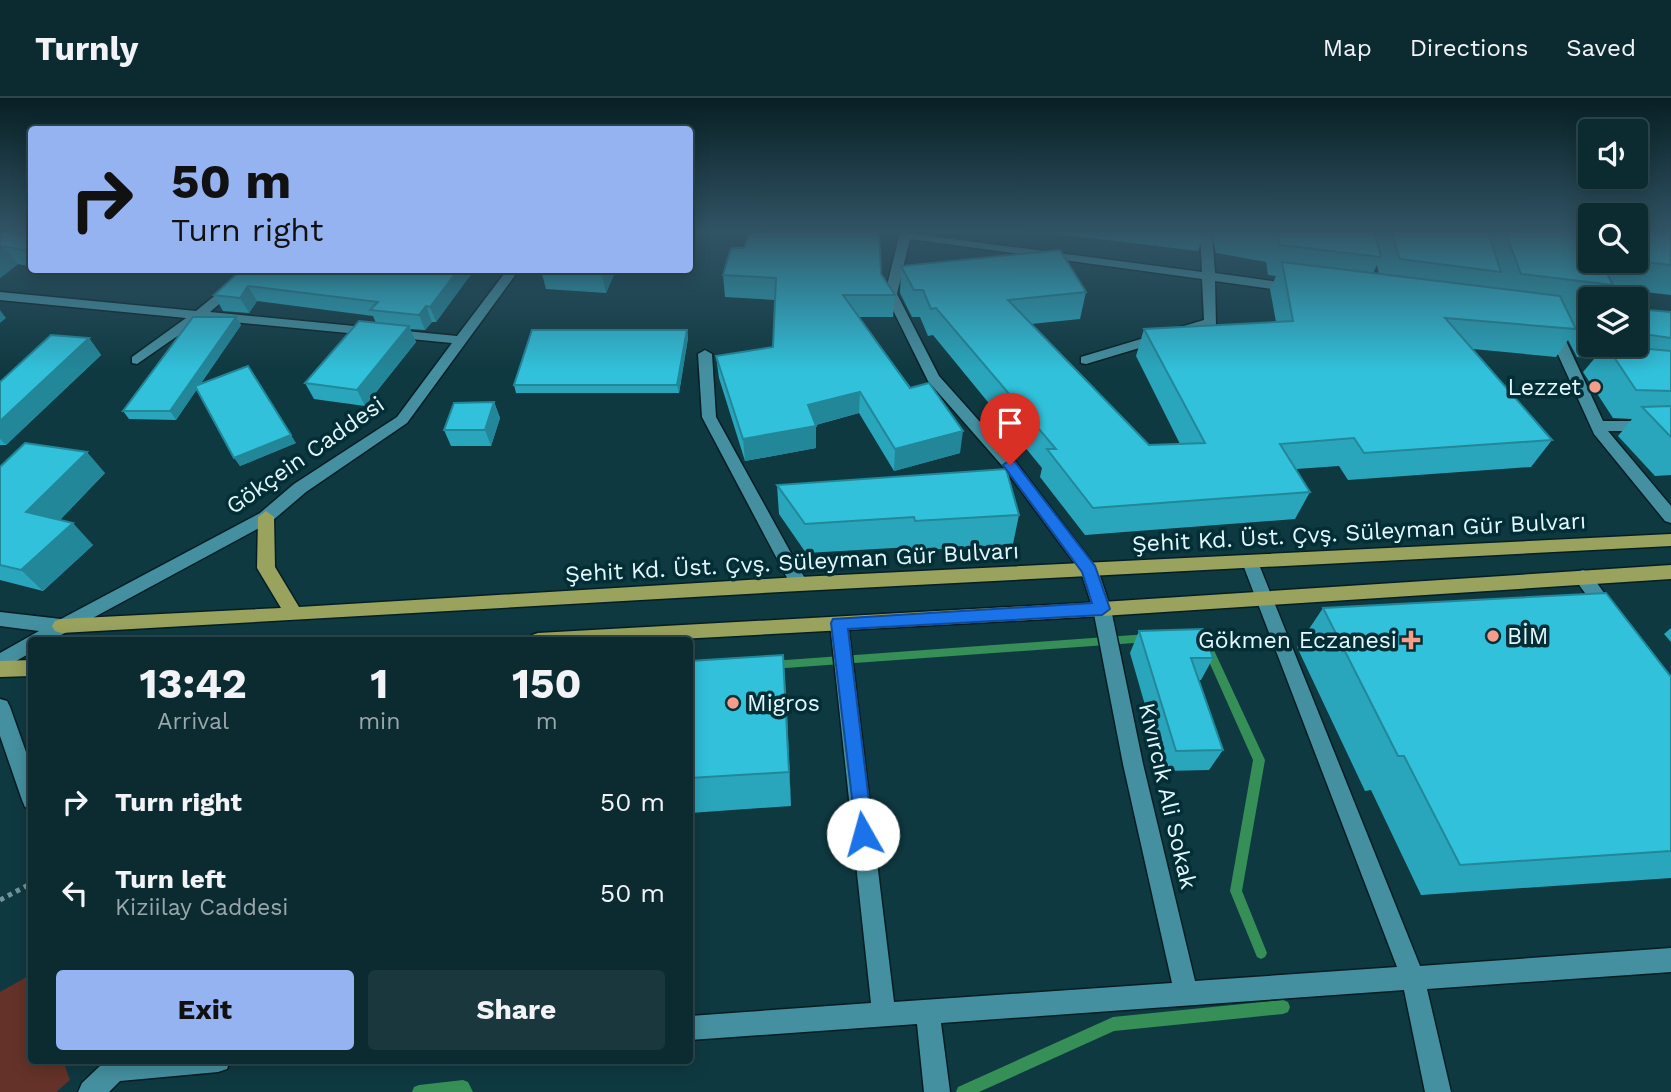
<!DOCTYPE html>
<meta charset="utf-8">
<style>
body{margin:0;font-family:"Work Sans",sans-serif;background:#19373d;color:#f1f3f6;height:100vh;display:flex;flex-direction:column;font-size:26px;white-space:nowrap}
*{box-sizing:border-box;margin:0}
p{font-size:23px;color:#9aa7ab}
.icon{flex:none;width:38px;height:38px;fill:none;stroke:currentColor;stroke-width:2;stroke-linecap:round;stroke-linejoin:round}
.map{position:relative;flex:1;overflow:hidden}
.side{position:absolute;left:28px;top:539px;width:665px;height:427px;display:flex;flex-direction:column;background:#0b2b31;border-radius:7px;box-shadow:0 4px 18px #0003,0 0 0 2px #2b474d}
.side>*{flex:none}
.hud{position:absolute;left:28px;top:28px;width:665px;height:147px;border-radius:7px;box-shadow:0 4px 18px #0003,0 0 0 2px #2b474d;background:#95b2f1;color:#111;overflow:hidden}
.fabs{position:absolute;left:1578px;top:21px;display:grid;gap:14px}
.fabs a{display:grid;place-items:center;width:70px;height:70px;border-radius:7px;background:#0b2b31;box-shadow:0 4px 18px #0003,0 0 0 2px #2b474d;font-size:35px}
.pin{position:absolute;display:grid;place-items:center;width:60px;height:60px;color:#fff;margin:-72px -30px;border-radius:50% 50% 50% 0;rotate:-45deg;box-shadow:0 0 7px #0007}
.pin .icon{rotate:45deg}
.me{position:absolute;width:77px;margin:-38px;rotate:353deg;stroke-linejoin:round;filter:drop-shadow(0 0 5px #0008)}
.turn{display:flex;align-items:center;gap:24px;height:147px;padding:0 28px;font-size:32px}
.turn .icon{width:91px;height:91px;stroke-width:2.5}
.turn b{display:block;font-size:49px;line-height:60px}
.eta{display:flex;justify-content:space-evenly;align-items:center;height:119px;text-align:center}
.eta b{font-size:42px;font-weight:700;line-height:49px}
.primary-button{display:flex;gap:14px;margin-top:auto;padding:14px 28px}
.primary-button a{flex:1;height:80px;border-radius:7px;background:#95b2f1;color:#111;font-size:28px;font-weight:700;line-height:80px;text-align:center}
.primary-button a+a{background:#19373d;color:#f1f3f6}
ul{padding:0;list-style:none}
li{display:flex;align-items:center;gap:21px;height:91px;padding:0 28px}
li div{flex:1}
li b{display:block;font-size:26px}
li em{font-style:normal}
header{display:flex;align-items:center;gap:42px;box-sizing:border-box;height:98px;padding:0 35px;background:#0b2b31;border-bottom:2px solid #2b474d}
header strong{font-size:33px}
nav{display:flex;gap:38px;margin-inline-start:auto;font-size:24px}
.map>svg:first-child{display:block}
.green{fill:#643228}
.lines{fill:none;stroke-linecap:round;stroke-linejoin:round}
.stream{fill:#368f57;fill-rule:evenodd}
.minor-casing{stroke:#061e23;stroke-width:3}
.major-casing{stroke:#061e23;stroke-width:3}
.path{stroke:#73939a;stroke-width:5;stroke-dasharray:4.5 4.5;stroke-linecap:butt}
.minor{fill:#4590a0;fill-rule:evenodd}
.major{fill:#9aa35d;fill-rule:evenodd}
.wall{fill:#2aa6bc;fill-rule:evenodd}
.shaded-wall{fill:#228799}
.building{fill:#31c1db;stroke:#228799;stroke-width:2}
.route{fill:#1a73e8;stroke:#114b97;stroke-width:2}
.poi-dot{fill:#f49d8b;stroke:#032e36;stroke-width:2.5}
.labels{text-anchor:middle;stroke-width:7;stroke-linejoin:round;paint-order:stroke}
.poi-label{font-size:23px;fill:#e3f8fd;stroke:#032e36;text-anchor:end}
.street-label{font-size:23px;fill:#e3f8fd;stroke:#032e36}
</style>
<header>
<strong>Turnly</strong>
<nav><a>Map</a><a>Directions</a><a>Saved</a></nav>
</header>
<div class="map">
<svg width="1671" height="994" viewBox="0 0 1671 994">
<rect width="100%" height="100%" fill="#0f3941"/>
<path class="green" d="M30,877L32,962L63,963L70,982L56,994H0V894Z"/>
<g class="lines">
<g class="stream">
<path d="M1148,536L1152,537L1153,540L1152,543L1148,544L772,571L768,570L767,567L768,564L772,563Z"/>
<path d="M1207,544L1211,545L1212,548L1265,662L1242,793L1267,855L1265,859L1261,861L1257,859L1230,793L1253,662L1202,548L1203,545Z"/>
<path d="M32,607V617H31L27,615L26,612L27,609Z"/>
<path d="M1283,902L1288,904L1290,909L1288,914L1283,916L1114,933L979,994H956L958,989L1113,919Z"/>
<path d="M463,982L468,984L473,994H412L414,989L419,987Z"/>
</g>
<g class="minor-casing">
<g id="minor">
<path d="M900,134L1202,174L1200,134H1212L1215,175L1294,186L1300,190L1294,194L1215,183L1216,227L1086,266L1081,265V259L1204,222L1202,181L910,141L897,196L939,278L1015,363L1098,472L1111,511L1143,666L1195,883L1397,869L1242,464L1250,458L1258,464L1420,868L1671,850V874L1427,891L1451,994H1425L1404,892L941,925L950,994H924L917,926L690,942V918L871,905L830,525L833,520H845L848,525L894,904L1172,885L1123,666L1093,511L1081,474L1005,371L928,283L885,196Z"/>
<path d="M246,172H259L210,214L457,238L507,172H519L407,325L306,394L272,423L52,542H32V554L0,572V555L39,533L0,528V514L61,521L260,415L294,386L397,319L452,245L202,221L137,266L132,265V259L186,220L0,202V194L196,213Z"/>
<path d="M1553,226L1560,230L1603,323H1671V333H1608L1671,408V425L1665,423L1594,336L1546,230Z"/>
<path d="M705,252L712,256L716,319L808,486L805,491H793L702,319L698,256Z"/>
<path d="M1583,472L1589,474L1615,510L1618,515L1615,520H1603L1577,484L1574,479L1577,474Z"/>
<path d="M0,601L7,603L10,609L32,671V711L25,709L22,702L0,638Z"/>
<path d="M100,962H230L227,971L218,974L120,983L109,994H78L82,985L101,967Z"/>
</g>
</g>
<g class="major-casing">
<g id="major">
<path d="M266,413L274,419L275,469L299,509L799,479L1671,436V448L799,493L61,535L55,533L52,528L55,523L61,521L281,510L257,470L258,419Z"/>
<path d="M1671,467V481L1102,518L661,542H529L532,537L538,535L1102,504Z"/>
<path d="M32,562V578L0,579V563Z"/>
</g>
</g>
<path class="path" d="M0,802L32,785"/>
<use href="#minor" class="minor"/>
<use href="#major" class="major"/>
</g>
<g class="wall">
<path d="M0,134H32V169L18,166L0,180Z"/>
<path d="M1049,134H1205L1198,153L1049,135Z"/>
<path d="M1212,134H1591V163H1636L1671,134V197L1611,190L1603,201H1591V247H1636V211L1671,214V377L1655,378L1618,338L1632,321L1613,320L1583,274L1594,261L1577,259L1568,242L1556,259L1473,251L1552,342L1531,369L1348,382L1339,368L1296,371L1310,394L1295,421L1085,437L1040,379L1042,370L933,237L928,238L920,219H912L900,195L901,168L1086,194L1080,221L1031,226L1149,347L1180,346L1136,258L1144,231L1276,224L1270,191L1276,178L1268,177L1266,164L1216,155ZM1377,167L1379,176L1373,175Z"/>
<path d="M44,172H65L60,175Z"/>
<path d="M241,172L466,183L436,224H432L425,232L410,231L416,244L365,308L314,301L305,285L376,225L373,218L257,203L249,215L223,213L214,197Z"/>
<path d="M541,172H616L606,195L546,191Z"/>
<path d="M881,176L895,197L893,219H858L960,355L894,373L859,315L816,327V350L745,363L719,280L716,258L773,249L775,202L725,199L723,177Z"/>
<path d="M236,219L241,227L201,285L296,345L240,368L197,291L176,322L129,321L123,313Z"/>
<path d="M687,232L688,240L679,295H516L514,287Z"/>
<path d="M89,240L101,257L6,347H0V284Z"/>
<path d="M494,304L500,320L491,348H451L444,332Z"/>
<path d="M0,369L105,375L60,422L93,447L43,493L0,482Z"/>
<path d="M777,387L1019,417L1013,446L912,453L911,449L806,455L779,416Z"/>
<path d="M1323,510L1671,579V780L1421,797L1371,692L1365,693L1297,549Z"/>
<path d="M1671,530V544L1664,536Z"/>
<path d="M1139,533L1213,560L1201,582H1199L1223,652L1209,672L1164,673L1130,555Z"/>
<path d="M690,563L786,595L791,708L690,715Z"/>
</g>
<g class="shaded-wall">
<path d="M4,148L18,166L0,180V151Z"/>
<path d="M458,172H476L466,183L436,224L430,209Z"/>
<path d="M602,172H616L606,195L601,173Z"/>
<path d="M248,188L257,203L249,215L240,200Z"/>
<path d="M426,208L432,224L425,232L419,217Z"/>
<path d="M0,212L6,220L0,225Z"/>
<path d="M236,219L241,227L176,322L170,313Z"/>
<path d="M409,228L416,244L365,308L357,292Z"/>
<path d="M687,232L688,240L679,295L677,287Z"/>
<path d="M89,240L101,257L6,347L0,341V323Z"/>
<path d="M860,294L859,315L808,329V307Z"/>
<path d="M494,304L500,320L491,348L485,332Z"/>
<path d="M816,328V350L745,363L743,341Z"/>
<path d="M963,333L960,355L894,373L895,351Z"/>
<path d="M291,337L296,345L240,368L234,360Z"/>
<path d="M87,354L105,375L47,435L26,414Z"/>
<path d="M73,425L93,447L43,493L21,472Z"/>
<path d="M783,557L786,595L791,708L789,674Z"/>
</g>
<g class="building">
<path d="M0,134H32V154L4,148L0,151Z"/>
<path d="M750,134H879L881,176L895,197H843L910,290L929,285L963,333L895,351L860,294L808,307L816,328L743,341L716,258L773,249L776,180L723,177L731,150H744Z"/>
<path d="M1278,134H1374L1381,159L1280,147Z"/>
<path d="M1391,134H1488L1501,174L1400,161Z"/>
<path d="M1505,134H1591V163H1601L1613,187L1521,176Z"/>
<path d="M1636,134H1671V167L1636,163Z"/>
<path d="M1060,152L1086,194L1008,202L1149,347L1205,345L1144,231L1293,223L1282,164L1560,198L1576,231L1445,220L1552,342L1364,355L1354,340L1280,346L1310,394L1093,410L1047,351H1056L936,210L931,211L923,192H914L901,168Z"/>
<path d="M241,172H458L430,209L426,208L419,217L370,212L378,204L248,188L240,200L214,197Z"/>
<path d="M577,172H602L601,173Z"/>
<path d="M1582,200L1591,201V217Z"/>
<path d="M1636,211L1671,214V240L1636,235Z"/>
<path d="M193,219H236L170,313H123Z"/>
<path d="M359,223L409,228L357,292L305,285Z"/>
<path d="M532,232H687L677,287H514Z"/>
<path d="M51,237L89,240L0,323V284Z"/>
<path d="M1606,247L1671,253V293L1636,292Z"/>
<path d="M248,268L291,337L234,360L195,288Z"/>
<path d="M494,304L485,332H444L454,305Z"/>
<path d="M1671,308V339L1642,309Z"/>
<path d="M25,345L87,354L26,414L73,425L21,472L0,467V369Z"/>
<path d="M1006,371L1019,417L915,423L914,419L805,426L777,387Z"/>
<path d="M1606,495L1671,579V753L1460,767L1404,658H1398L1323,510Z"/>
<path d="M1203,531L1213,560H1191L1223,652L1176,653L1139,533Z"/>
<path d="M783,557L789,674L690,680V563Z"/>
</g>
<linearGradient id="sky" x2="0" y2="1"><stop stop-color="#081f24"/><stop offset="0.49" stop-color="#315465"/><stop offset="1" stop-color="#315465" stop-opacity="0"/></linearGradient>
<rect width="1671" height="273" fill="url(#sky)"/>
<path class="route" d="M1010,362L1015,364L1095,468L1110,511L1102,517L848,531L873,736L870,742L863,745L857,742L831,525L833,521L1092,505L1082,474L1003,367Z"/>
<g class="poi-dot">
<circle cx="1595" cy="289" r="7"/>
<circle cx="1493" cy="538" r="7"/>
<path d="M1407.5 531.5h7v7h7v7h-7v7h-7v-7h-7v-7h7z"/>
<circle cx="733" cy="605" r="7"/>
</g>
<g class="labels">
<g class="poi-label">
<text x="1581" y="297">Lezzet</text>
<text x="1507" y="546" text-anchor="start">BİM</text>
<text x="1397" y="550">Gökmen Eczanesi</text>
<text x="747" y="613" text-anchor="start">Migros</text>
</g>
<g class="street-label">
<text transform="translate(305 357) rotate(-35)" y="8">Gökçein Caddesi</text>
<text transform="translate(1359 434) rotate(-3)" y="8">Şehit Kd. Üst. Çvş. Süleyman Gür Bulvarı</text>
<text transform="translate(792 464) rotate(-3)" y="8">Şehit Kd. Üst. Çvş. Süleyman Gür Bulvarı</text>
<text transform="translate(1168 698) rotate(77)" y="8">Kıvırcık Ali Sokak</text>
</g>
</g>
</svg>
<div class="fabs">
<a><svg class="icon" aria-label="sound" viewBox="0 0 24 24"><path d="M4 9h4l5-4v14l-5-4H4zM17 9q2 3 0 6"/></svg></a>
<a><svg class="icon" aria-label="search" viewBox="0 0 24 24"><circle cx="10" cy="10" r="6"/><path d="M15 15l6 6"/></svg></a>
<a><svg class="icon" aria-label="layers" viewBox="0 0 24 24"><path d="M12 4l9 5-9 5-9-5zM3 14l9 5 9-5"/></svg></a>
</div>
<div class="pin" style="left:1010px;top:367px;background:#d93025"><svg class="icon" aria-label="arrive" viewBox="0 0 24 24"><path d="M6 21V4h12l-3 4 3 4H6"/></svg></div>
<svg class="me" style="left:863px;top:736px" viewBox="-20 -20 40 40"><circle r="19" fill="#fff"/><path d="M0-13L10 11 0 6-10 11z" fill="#1a73e8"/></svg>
<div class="hud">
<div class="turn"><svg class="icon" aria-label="right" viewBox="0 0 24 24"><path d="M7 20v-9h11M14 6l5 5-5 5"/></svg><div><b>50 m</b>Turn right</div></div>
</div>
<section class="side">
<div class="eta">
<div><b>13:42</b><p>Arrival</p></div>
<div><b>1</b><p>min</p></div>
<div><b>150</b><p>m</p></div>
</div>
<ul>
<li><svg class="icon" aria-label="right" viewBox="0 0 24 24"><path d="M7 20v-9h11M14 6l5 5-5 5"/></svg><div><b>Turn right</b></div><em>50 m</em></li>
<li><svg class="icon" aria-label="left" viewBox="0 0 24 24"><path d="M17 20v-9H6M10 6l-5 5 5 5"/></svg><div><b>Turn left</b><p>Kiziilay Caddesi</p></div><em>50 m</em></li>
</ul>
<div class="primary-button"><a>Exit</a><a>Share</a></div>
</section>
</div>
